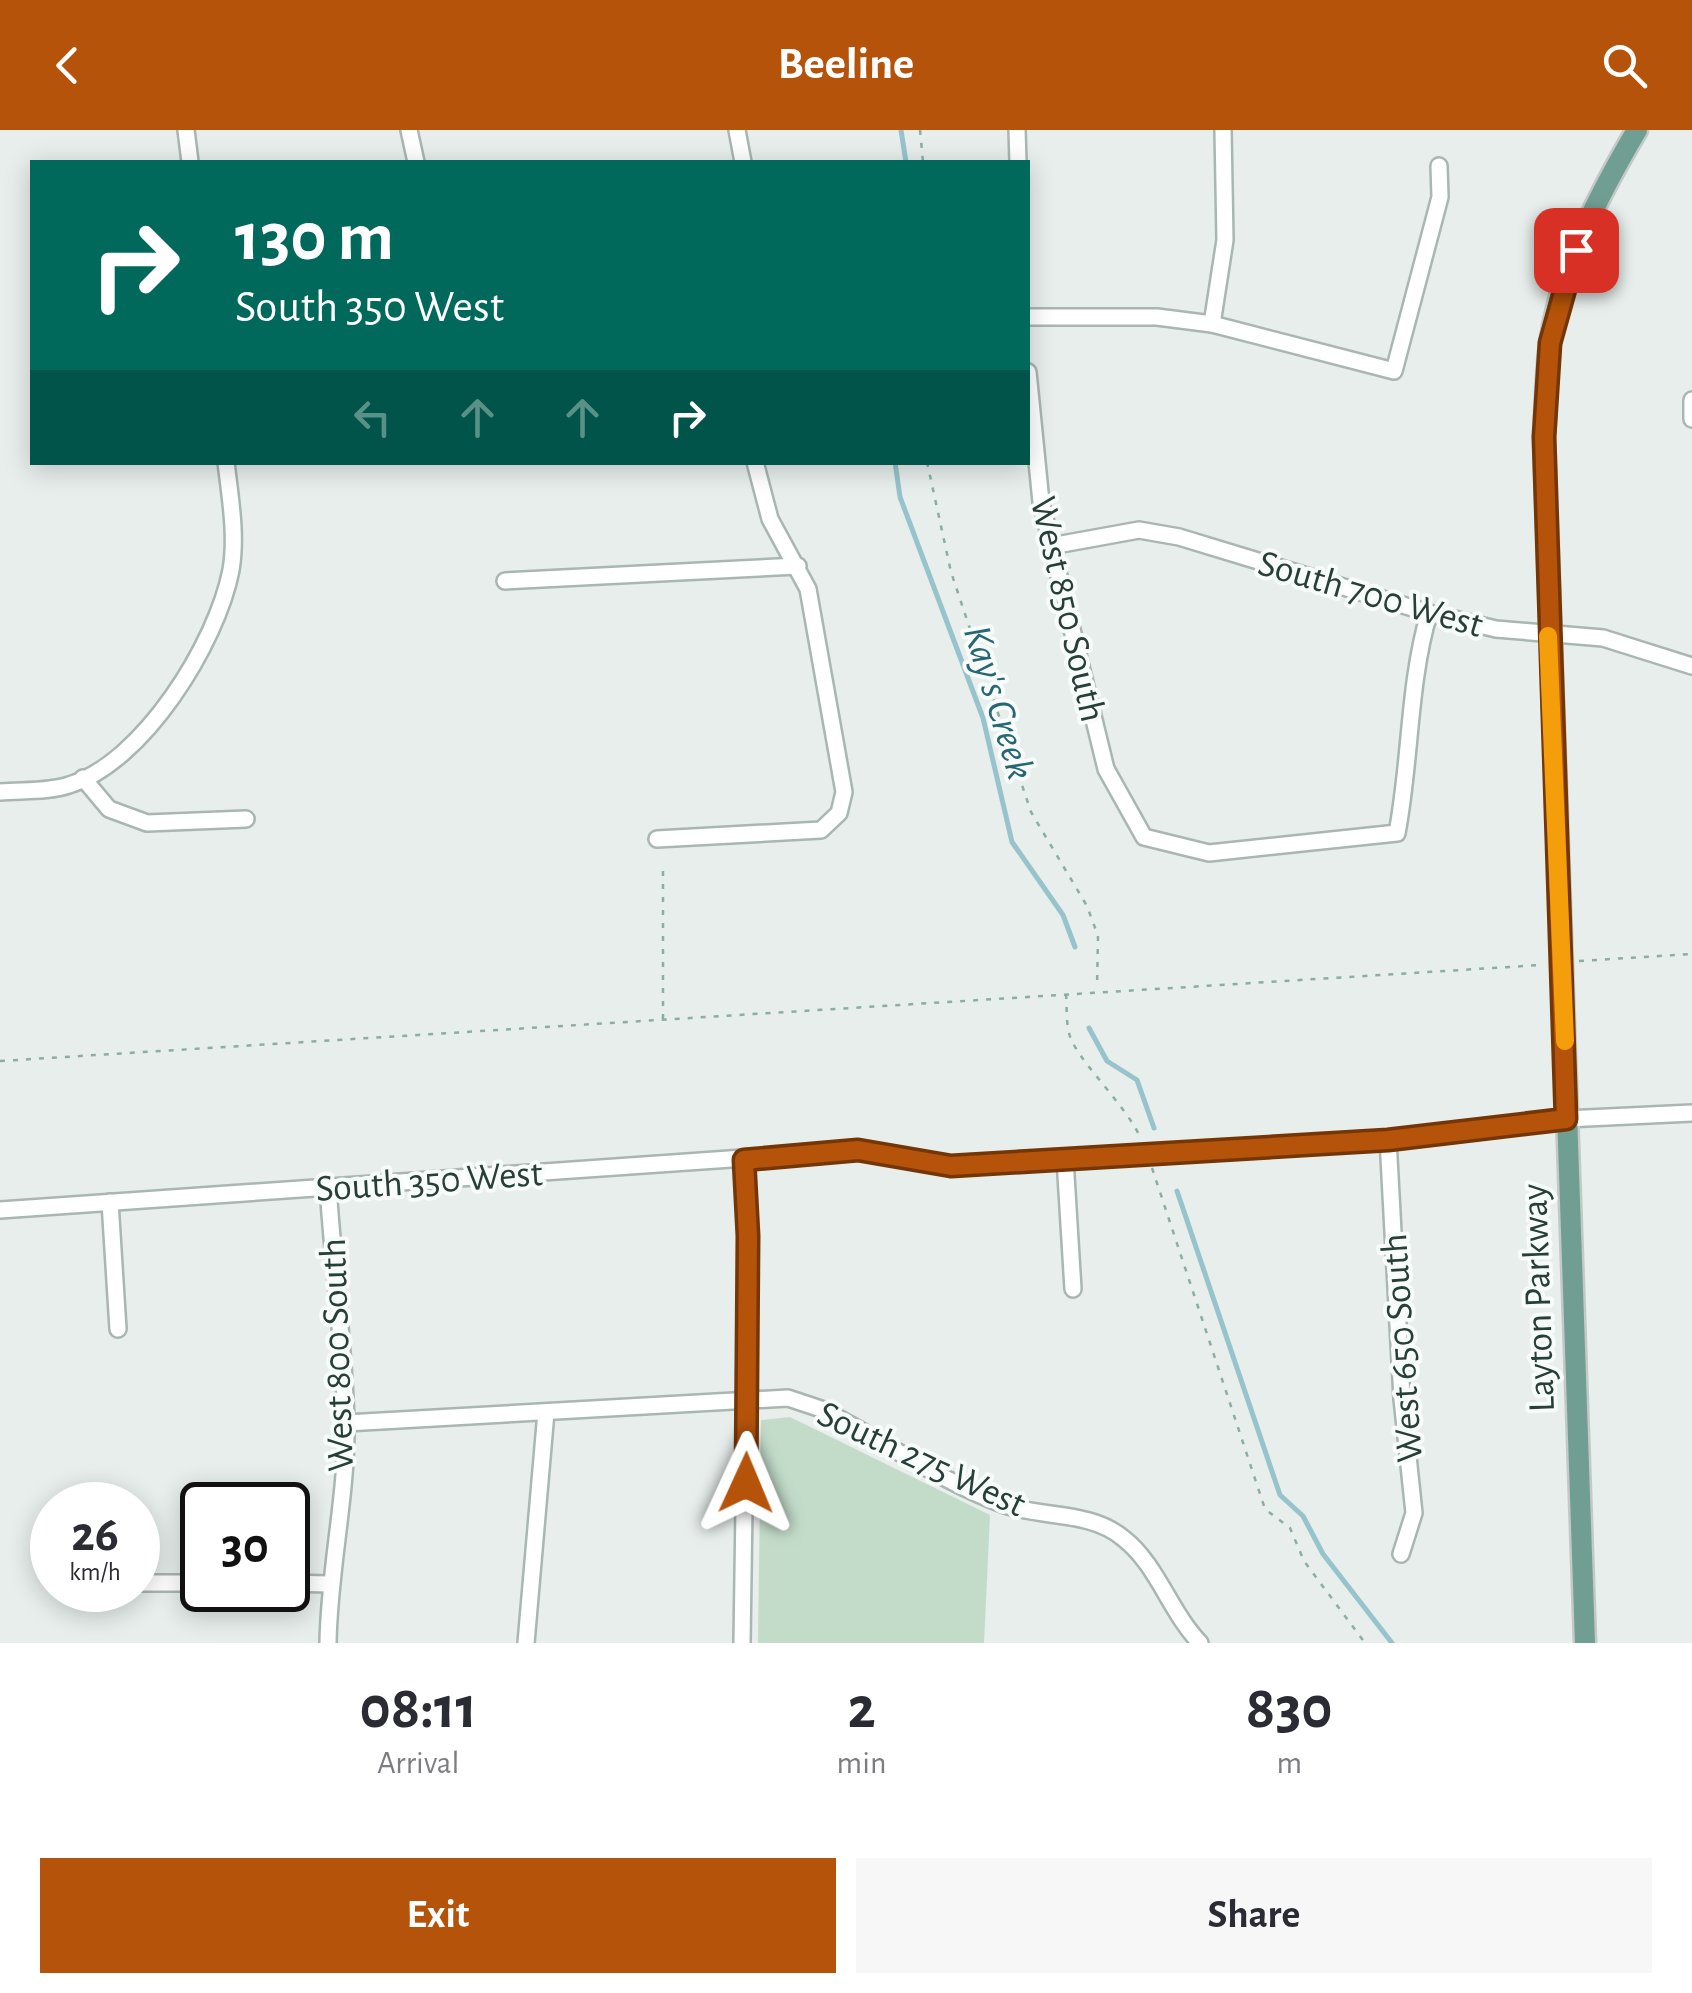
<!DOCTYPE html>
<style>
body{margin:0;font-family:"Alegreya Sans",sans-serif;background:#f7f7f7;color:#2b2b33;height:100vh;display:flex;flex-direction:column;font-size:38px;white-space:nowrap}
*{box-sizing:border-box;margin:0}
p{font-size:32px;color:#7c7c81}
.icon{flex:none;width:55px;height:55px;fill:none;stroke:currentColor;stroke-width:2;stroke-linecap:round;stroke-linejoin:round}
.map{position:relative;height:1513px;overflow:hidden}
.side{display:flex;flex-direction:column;background:#fff;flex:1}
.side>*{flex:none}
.hud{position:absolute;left:30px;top:30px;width:1000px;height:305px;border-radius:0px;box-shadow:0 5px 25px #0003;background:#00695c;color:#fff;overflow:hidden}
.speed{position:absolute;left:30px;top:1352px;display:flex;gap:20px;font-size:50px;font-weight:700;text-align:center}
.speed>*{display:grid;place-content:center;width:130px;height:130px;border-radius:50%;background:#fff;box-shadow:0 5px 25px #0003;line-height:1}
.speed small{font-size:25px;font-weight:400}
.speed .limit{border:5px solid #111;border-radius:15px;background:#fff;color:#111}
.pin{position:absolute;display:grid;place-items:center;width:85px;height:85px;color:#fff;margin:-42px;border-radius:20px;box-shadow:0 5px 15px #0006}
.me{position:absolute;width:110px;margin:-55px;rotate:1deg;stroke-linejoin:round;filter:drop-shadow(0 0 8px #0008)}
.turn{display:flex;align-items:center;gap:35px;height:210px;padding:0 40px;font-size:45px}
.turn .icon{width:130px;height:130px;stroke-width:2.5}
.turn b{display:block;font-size:70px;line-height:85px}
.lanes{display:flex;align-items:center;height:95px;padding:0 40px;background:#0003;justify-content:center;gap:50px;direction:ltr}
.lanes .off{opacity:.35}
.eta{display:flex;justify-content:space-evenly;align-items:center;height:170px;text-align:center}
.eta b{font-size:60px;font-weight:700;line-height:70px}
.primary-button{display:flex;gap:20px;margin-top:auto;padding:20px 40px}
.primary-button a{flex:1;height:115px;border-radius:0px;background:#b45309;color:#fff;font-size:40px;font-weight:700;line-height:115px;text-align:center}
.primary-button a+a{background:#f7f7f7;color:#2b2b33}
header{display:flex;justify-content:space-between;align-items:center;height:130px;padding:0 40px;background:#b45309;color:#fff;font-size:45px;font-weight:700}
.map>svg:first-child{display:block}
.green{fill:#c3dcca}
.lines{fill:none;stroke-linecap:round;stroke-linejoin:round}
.stream{stroke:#96c3cc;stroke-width:5}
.minor-casing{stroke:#aab6b2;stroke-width:20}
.major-casing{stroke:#c3c9c7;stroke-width:25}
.path{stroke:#8baea3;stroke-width:2.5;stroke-dasharray:5 8;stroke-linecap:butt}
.minor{stroke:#fff;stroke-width:15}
.major{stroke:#719e93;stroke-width:20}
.route-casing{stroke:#753606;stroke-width:25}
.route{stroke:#b45309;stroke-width:18}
.slow{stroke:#f59e0b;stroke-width:18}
.labels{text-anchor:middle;stroke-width:8;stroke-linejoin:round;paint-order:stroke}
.street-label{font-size:38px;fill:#273f38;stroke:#f7fbf9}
.water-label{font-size:40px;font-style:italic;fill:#276775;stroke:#f7fbf9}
</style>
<header><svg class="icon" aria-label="back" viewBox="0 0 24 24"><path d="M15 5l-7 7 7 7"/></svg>Beeline<svg class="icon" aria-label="search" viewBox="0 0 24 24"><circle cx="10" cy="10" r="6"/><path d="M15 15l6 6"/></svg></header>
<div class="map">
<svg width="1692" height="1513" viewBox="0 0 1692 1513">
<rect width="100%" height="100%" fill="#e7eeeb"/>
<path class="green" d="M790,1287L990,1385L984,1513H758L761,1290Z"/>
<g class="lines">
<g class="stream">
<path d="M901,0L906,32"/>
<path d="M895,332L900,367L983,588L1012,712L1063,785L1075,817"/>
<path d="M1089,898L1107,931L1137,950L1154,998"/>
<path d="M1177,1061L1280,1365L1303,1386L1323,1424L1392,1513"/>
</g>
<g class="minor-casing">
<g id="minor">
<path d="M186,0L190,32"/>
<path d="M409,0L416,32"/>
<path d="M737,0L743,32"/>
<path d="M1017,0L1018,32"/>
<path d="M1028,187H1157L1212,194L1394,241L1440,67L1439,36"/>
<path d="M1212,194L1225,110L1223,0"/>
<path d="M1028,242L1041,372L1106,639L1144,707L1209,723L1397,703C1411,630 1408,555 1429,483"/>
<path d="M1692,270V289"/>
<path d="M1051,416L1139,400L1179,407L1429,483L1496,499L1603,508L1692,536"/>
<path d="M505,451L798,436"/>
<path d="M83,648L109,679L147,693L246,689"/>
<path d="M0,662C22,660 49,662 69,655C143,633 217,513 231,440C237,405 230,367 226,332"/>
<path d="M657,709L821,700L839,683L844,662L808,459L770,389L755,332"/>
<path d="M1388,1009L1402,1269L1414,1383L1401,1424"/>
<path d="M1065,1029L1073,1159"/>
<path d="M110,1072L118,1199"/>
<path d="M0,1080L859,1020L951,1035L1388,1009L1566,989L1692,983"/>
<path d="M346,1293L788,1268L821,1279C878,1308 946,1354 1005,1375C1043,1388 1091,1381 1123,1408C1157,1434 1170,1482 1200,1513"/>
<path d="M138,1453H202"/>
<path d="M288,1453L329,1454"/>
<path d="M328,1513C329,1439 347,1367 346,1293C344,1214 333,1135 328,1056"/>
<path d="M526,1513L546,1282"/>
<path d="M742,1513L748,1106L744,1030"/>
</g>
</g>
<g class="major-casing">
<path id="major" d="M1585,1513L1544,307C1546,276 1546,244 1550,214C1561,137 1598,66 1637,0"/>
</g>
<g class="path">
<path d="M920,0L923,32"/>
<path d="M927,332L951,442L1031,682L1087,776L1098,806L1097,858"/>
<path d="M1579,831L1692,824"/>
<path d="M1066,864C1067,877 1066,891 1069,903C1074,927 1126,975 1140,1007"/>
<path d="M663,889V737"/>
<path d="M0,931L1541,835"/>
<path d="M1152,1038L1265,1379L1290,1398L1304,1431L1365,1513"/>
</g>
<use href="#minor" class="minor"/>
<use href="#major" class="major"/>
</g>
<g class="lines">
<g class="route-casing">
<path id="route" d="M746,1353L748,1106L744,1030L858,1020L951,1036L1388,1010L1566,989L1544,307L1550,213L1576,120"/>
</g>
<use href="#route" class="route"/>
<path class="slow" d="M1548,506L1565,911"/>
</g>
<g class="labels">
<g class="street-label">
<text transform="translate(1371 463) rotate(16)" y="13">South 700 West</text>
<text transform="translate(1069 479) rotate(77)" y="13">West 850 South</text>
<text transform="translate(429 1050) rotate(-4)" y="13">South 350 West</text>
<text transform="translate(1537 1168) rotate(-92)" y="13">Layton Parkway</text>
<text transform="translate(1401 1218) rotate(-94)" y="13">West 650 South</text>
<text transform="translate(336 1225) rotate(-92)" y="13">West 800 South</text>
<text transform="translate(922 1328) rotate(25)" y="13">South 275 West</text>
</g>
<g class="water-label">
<text transform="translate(1000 572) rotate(73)" y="14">Kay's Creek</text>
</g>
</g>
</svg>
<div class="speed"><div>26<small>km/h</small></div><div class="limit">30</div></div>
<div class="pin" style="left:1576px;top:120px;background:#d93025"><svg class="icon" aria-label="arrive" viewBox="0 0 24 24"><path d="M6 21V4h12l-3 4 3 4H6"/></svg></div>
<svg class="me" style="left:746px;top:1353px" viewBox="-20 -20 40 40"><path d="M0-17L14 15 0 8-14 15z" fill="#b45309" stroke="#fff" stroke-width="4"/></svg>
<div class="hud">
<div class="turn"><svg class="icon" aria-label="right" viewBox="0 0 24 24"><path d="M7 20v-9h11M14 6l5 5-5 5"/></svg><div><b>130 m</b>South 350 West</div></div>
<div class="lanes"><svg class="icon off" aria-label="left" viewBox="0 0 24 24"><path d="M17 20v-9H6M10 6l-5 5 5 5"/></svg><svg class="icon off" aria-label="ahead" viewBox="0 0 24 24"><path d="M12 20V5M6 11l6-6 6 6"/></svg><svg class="icon off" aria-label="ahead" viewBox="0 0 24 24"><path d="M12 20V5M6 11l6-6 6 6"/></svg><svg class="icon" aria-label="right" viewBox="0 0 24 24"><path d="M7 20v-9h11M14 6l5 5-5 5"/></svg></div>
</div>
</div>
<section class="side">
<div class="eta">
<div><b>08:11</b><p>Arrival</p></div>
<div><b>2</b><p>min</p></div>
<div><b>830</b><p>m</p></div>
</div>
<div class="primary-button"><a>Exit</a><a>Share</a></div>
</section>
